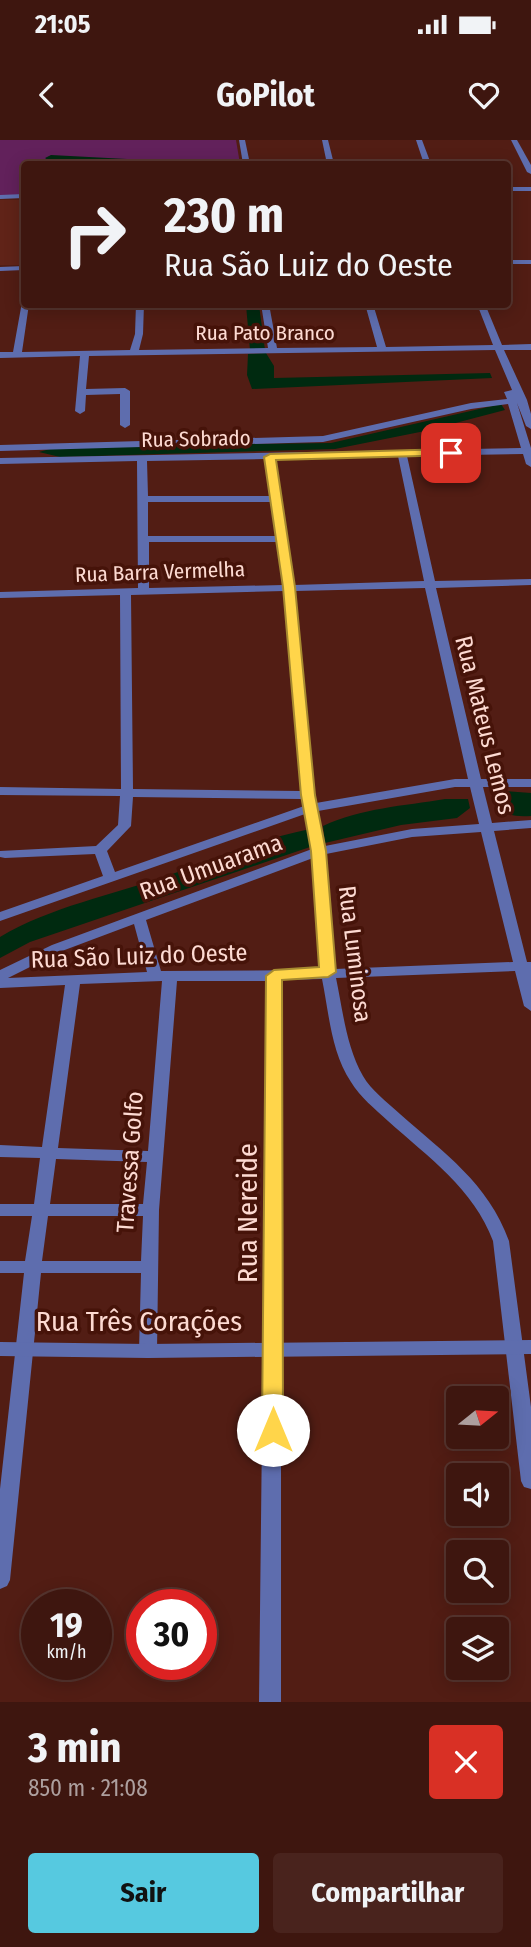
<!DOCTYPE html>
<html lang="pt">
<meta charset="utf-8">
<style>
body{margin:0;font-family:"Fira Sans Condensed",sans-serif;background:#49231d;color:#f1f3f6;height:100vh;display:flex;flex-direction:column;font-size:26px;white-space:nowrap}
*{box-sizing:border-box;margin:0}
p{font-size:23px;color:#ad9f9e}
.icon{flex:none;width:38px;height:38px;fill:none;stroke:currentColor;stroke-width:2;stroke-linecap:round;stroke-linejoin:round}
.map{position:relative;height:1562px;overflow:hidden}
.drawer{display:flex;flex-direction:column;background:#3e160f;flex:1}
.drawer>*{flex:none}
.banner{position:absolute;left:21px;top:21px;width:490px;height:147px;border-radius:7px;box-shadow:0 4px 18px #0003,0 0 0 2px #57352f;background:#3e160f;color:#f1f3f6;overflow:hidden}
.needle{width:46px;rotate:72deg}
.buttons{position:absolute;left:446px;top:1246px;display:grid;gap:14px}
.buttons a{display:grid;place-items:center;width:63px;height:63px;border-radius:7px;background:#3e160f;box-shadow:0 4px 18px #0003,0 0 0 2px #57352f;font-size:35px}
.speed{position:absolute;left:21px;top:1449px;display:flex;gap:14px;font-size:35px;font-weight:700;text-align:center}
.speed>*{display:grid;place-content:center;width:91px;height:91px;border-radius:50%;background:#3e160f;box-shadow:0 4px 18px #0003,0 0 0 2px #57352f;line-height:1}
.speed small{font-size:18px;font-weight:400}
.speed .limit{border:10px solid #d22;background:#fff;color:#111}
.pin{position:absolute;display:grid;place-items:center;width:60px;height:60px;color:#fff;margin:-30px;border-radius:14px;box-shadow:0 4px 10px #0006}
.me{position:absolute;width:77px;margin:-38px;rotate:0deg;stroke-linejoin:round;filter:drop-shadow(0 0 5px #0008)}
.turn{display:flex;align-items:center;gap:24px;height:147px;padding:0 28px;font-size:32px}
.turn .icon{width:91px;height:91px;stroke-width:2.5}
.turn b{display:block;font-size:49px;line-height:60px}
.round{display:grid;place-items:center;flex:none;width:74px;height:74px;border-radius:7px;background:#49231d}
.head{display:flex;align-items:center;justify-content:space-between;height:119px;padding:0 28px}
h1{font-size:42px;font-weight:700;line-height:52px}
.button{display:flex;gap:14px;margin-top:auto;padding:14px 28px}
.button a{flex:1;height:80px;border-radius:7px;background:#56c9e0;color:#111;font-size:28px;font-weight:700;line-height:80px;text-align:center}
.button a+a{background:#49231d;color:#f1f3f6}
.status{display:flex;justify-content:space-between;align-items:center;height:49px;padding:0 35px;background:#3e160f;direction:ltr}
.status svg{height:19px;fill:currentColor}
header{display:flex;justify-content:space-between;align-items:center;height:91px;padding:0 28px;background:#3e160f;font-size:32px;font-weight:700}
.map>svg:first-child{display:block}
.built{fill:#602318}
.green{fill:#62215b}
.water{fill:#002a10}
.lines{fill:none;stroke-linecap:round;stroke-linejoin:round}
.minor{fill:#5e6dae;fill-rule:evenodd}
.tertiary{fill:#5e6dae;fill-rule:evenodd}
.route{fill:#ffd54a;stroke:#a68a30;stroke-width:2}
.labels{text-anchor:middle;stroke-width:7;stroke-linejoin:round;paint-order:stroke}
.far-street-label{font-size:21px;fill:#fddad2;stroke:#461309}
.street-label{font-size:24px;fill:#fddad2;stroke:#461309}
.near-street-label{font-size:28px;fill:#fddad2;stroke:#461309}
</style>
<div class="status"><b>21:05</b><svg viewBox="0 0 49 12"><path d="M0 12V9h3v3zM5 12V6h3v6zM10 12V3h3v9zM15 12V0h3v12zM26 1h20v11H26zM47 4h2v5h-2z"/></svg></div>
<header><svg class="icon" aria-label="back" viewBox="0 0 24 24"><path d="M15 5l-7 7 7 7"/></svg>GoPilot<svg class="icon" aria-label="heart" viewBox="0 0 24 24"><path d="M12 20l-8-8c-3-5 5-10 8-4 3-6 11-1 8 4z"/></svg></header>
<div class="map">
<svg width="531" height="1562" viewBox="0 0 531 1562">
<rect width="100%" height="100%" fill="#521d14"/>
<path class="built" d="M0,60H24V107L22,125H0Z"/>
<path class="green" d="M0,0H236L240,24H24V55H0Z"/>
<g class="water">
<path d="M51,15L127,19L171,24L49,21L45,18Z"/>
<path d="M246,165H259L265,210H250Z"/>
<path d="M266,213L274,226V238L490,233L492,238L252,249L247,235L248,214Z"/>
<path d="M501,264L505,270L425,291L335,309L60,317L39,312L57,307L331,303Z"/>
<path d="M505,651L531,653V676C516,677 500,676 495,659Z"/>
<path d="M445,659H468L470,668L457,678L401,685L325,703L323,686C361,668 404,666 445,659Z"/>
<path d="M310,689L313,706L30,802L0,818V797C50,767 112,755 167,736C214,719 260,699 310,689Z"/>
</g>
<g class="lines">
<g class="minor">
<path d="M239,0H245L250,24H243Z"/>
<path d="M322,0H328L334,24H327Z"/>
<path d="M416,0H422L431,24H424Z"/>
<path d="M511,0H517L531,25V34L527,32Z"/>
<rect x="508" y="47" width="23" height="4"/>
<path d="M24,54V58L0,59V55Z"/>
<rect x="508" y="120" width="23" height="4"/>
<path d="M24,126V130L0,131V127Z"/>
<path d="M22,162L29,164L22,212L130,210L135,194L136,164H144L143,194L139,210L268,208L261,164H269L277,208L377,207L365,164H373L386,207L493,205L477,164H485L502,205L531,204V210H504L527,260L531,274V289L526,286L517,263L531,308V327L526,324L523,314L407,316L435,441L531,439V445L436,448L481,639H531V647H483L492,683L531,680V688L494,691L527,822H531V871L524,866L515,831L336,838C343,871 346,906 363,936C371,950 387,962 400,974C444,1013 488,1043 509,1101L531,1267V1349L524,1347L521,1341L493,1101C474,1049 428,1017 388,981C375,969 360,957 351,942C331,912 329,873 322,839L281,840V1562H259L267,841H177L159,1070L157,1211L154,1216L148,1218L142,1216L139,1211L141,1133H41L10,1440L7,1446L0,1449V1349L24,1133H0V1121H25L32,1076H0V1064H34L40,1018L0,1017V1005L42,1007L65,845L0,848V830L52,805L312,709L305,674L0,781V772L103,736L95,714L5,718L0,717V711L96,706L118,685L120,656L0,655V647L121,649L120,455L0,458V452L138,448L137,321L0,324V318L521,308L508,264L471,269L323,302L0,311V305L323,296L471,263L507,259L504,252L512,250L495,210L89,216L86,249L125,248L130,251V285L125,288L120,285V254L86,255L85,271L80,274L75,271L80,216L0,218V212H13ZM398,316L424,441L294,445L274,319ZM264,319L270,356H148L147,321ZM148,362H271L276,396H148ZM149,402H277L283,445L149,448ZM425,448L468,639H455L316,663L295,451ZM284,451L301,651L133,649L131,455ZM455,647H470L479,684L412,689L325,706L318,671ZM133,657L302,659L304,666L115,732L107,711L131,686ZM481,692L513,822L335,829L326,714L412,697ZM313,718L321,830L161,831L146,780ZM134,784L147,832L8,838L62,811ZM162,841L148,1011L58,1008L80,844ZM56,1019L147,1022L143,1064H50ZM48,1076H143L141,1121H42Z"/>
</g>
<path class="tertiary" d="M531,1200V1214L148,1218L0,1216V1202L148,1204Z"/>
</g>
<path class="route" d="M451,309L455,310V315L276,320L295,447L315,655L326,711L336,832L328,837L282,840L283,1290L280,1296L273,1299L265,1296L262,1290L266,836L274,830L319,827L311,711L301,655L283,447L264,317L270,314Z"/>
<g class="labels">
<g class="far-street-label">
<text x="265" y="200">Rua Pato Branco</text>
<text transform="translate(196 299) rotate(-1)" y="7">Rua Sobrado</text>
<text transform="translate(160 432) rotate(-2)" y="7">Rua Barra Vermelha</text>
</g>
<g class="street-label">
<text transform="translate(485 585) rotate(76)" y="8">Rua Mateus Lemos</text>
<text transform="translate(211 727) rotate(-20)" y="8">Rua Umuarama</text>
<text transform="translate(355 814) rotate(83)" y="8">Rua Luminosa</text>
<text transform="translate(139 816) rotate(-2)" y="8">Rua São Luiz do Oeste</text>
<text transform="translate(130 1022) rotate(-86)" y="8">Travessa Golfo</text>
</g>
<g class="near-street-label">
<text transform="translate(247 1073) rotate(-90)" y="10">Rua Nereide</text>
<text x="139" y="1191">Rua Três Corações</text>
</g>
</g>
</svg>
<div class="buttons">
<a><svg class="needle" viewBox="-14 -14 28 28"><path d="M0-13l5 13h-10z" fill="#e53935"/><path d="M0 13l5-13h-10z" fill="#ad9f9e"/></svg></a>
<a><svg class="icon" aria-label="sound" viewBox="0 0 24 24"><path d="M4 9h4l5-4v14l-5-4H4zM17 9q2 3 0 6"/></svg></a>
<a><svg class="icon" aria-label="search" viewBox="0 0 24 24"><circle cx="10" cy="10" r="6"/><path d="M15 15l6 6"/></svg></a>
<a><svg class="icon" aria-label="layers" viewBox="0 0 24 24"><path d="M12 4l9 5-9 5-9-5zM3 14l9 5 9-5"/></svg></a>
</div>
<div class="speed"><div>19<small>km/h</small></div><div class="limit">30</div></div>
<div class="pin" style="left:451px;top:313px;background:#d93025"><svg class="icon" aria-label="arrive" viewBox="0 0 24 24"><path d="M6 21V4h12l-3 4 3 4H6"/></svg></div>
<svg class="me" style="left:273px;top:1290px" viewBox="-20 -20 40 40"><circle r="19" fill="#fff"/><path d="M0-13L10 11 0 6-10 11z" fill="#ffd54a"/></svg>
<div class="banner">
<div class="turn"><svg class="icon" aria-label="right" viewBox="0 0 24 24"><path d="M7 20v-9h11M14 6l5 5-5 5"/></svg><div><b>230 m</b>Rua São Luiz do Oeste</div></div>
</div>
</div>
<section class="drawer">
<div class="head"><div><h1>3 min</h1><p>850 m · 21:08</p></div><a class="round" style="background:#d93025;color:#fff"><svg class="icon" aria-label="close" viewBox="0 0 24 24"><path d="M6 6l12 12M18 6L6 18"/></svg></a></div>
<div class="button"><a>Sair</a><a>Compartilhar</a></div>
</section>
